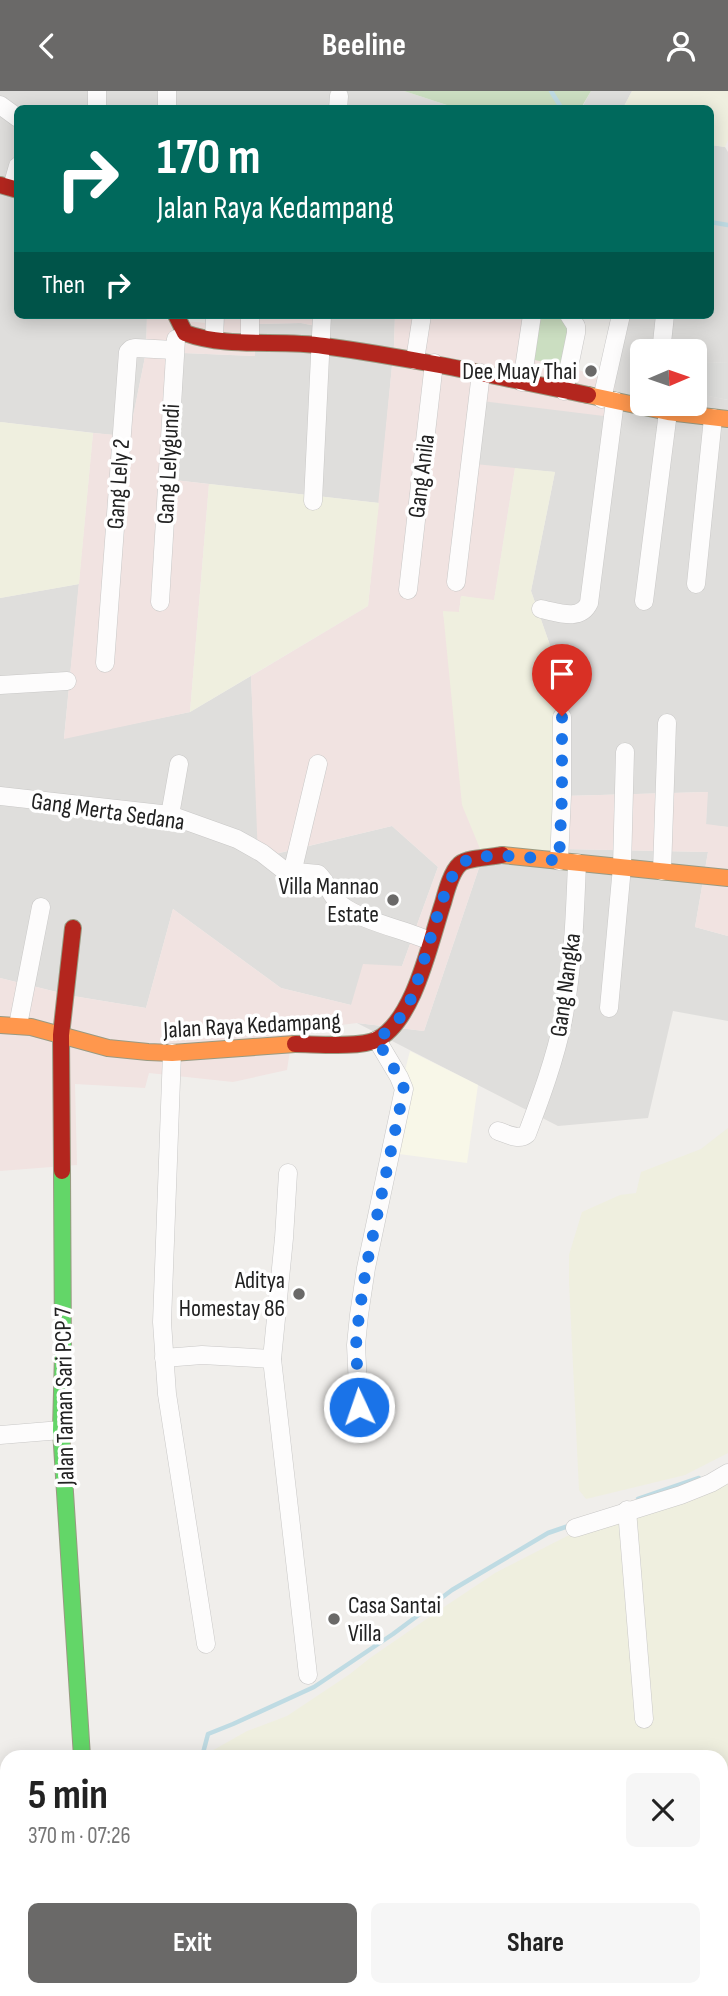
<!DOCTYPE html>
<meta charset="utf-8">
<style>
body{margin:0;font-family:"Sofia Sans Condensed",sans-serif;background:#f6f6f6;color:#222;height:100vh;display:flex;flex-direction:column;font-size:26px;white-space:nowrap}
*{box-sizing:border-box;margin:0}
p{font-size:23px;color:#767676}
.icon{flex:none;width:38px;height:38px;fill:none;stroke:currentColor;stroke-width:2;stroke-linecap:round;stroke-linejoin:round}
.map{position:relative;flex:1;overflow:hidden}
.details{position:absolute;left:0px;top:1659px;width:728px;height:247px;display:flex;flex-direction:column;background:#fff;border-radius:21px 21px 0 0;box-shadow:0 4px 18px #0003}
.details>*{flex:none}
.guide{position:absolute;left:14px;top:14px;width:700px;height:214px;border-radius:10px;box-shadow:0 4px 18px #0003;background:#00695c;color:#fff;overflow:hidden}
.needle{width:46px;rotate:88deg}
.buttons{position:absolute;left:630px;top:248px;display:grid;gap:14px}
.buttons a{display:grid;place-items:center;width:77px;height:77px;border-radius:10px;background:#fff;box-shadow:0 4px 18px #0003;font-size:35px}
.pin{position:absolute;display:grid;place-items:center;width:60px;height:60px;color:#fff;margin:-72px -30px;border-radius:50% 50% 50% 0;rotate:-45deg;box-shadow:0 0 7px #0007}
.pin .icon{rotate:45deg}
.me{position:absolute;width:77px;margin:-38px;rotate:357deg;stroke-linejoin:round;filter:drop-shadow(0 0 5px #0008)}
.turn{display:flex;align-items:center;gap:24px;height:147px;padding:0 28px;font-size:32px}
.turn .icon{width:91px;height:91px;stroke-width:2.5}
.turn b{display:block;font-size:49px;line-height:60px}
.then{display:flex;align-items:center;height:66px;padding:0 28px;background:#0003;gap:14px;font-size:26px}
.round{display:grid;place-items:center;flex:none;width:74px;height:74px;border-radius:10px;background:#f6f6f6}
.headline{display:flex;align-items:center;justify-content:space-between;height:119px;padding:0 28px}
h1{font-size:42px;font-weight:700;line-height:52px}
.action{display:flex;gap:14px;margin-top:auto;padding:14px 28px}
.action a{flex:1;height:80px;border-radius:10px;background:#6a6968;color:#fff;font-size:28px;font-weight:700;line-height:80px;text-align:center}
.action a+a{background:#f6f6f6;color:#222}
header{display:flex;justify-content:space-between;align-items:center;height:91px;padding:0 28px;background:#6a6968;color:#fff;font-size:32px;font-weight:700}
.map>svg:first-child{display:block}
.residential{fill:#dfdedc}
.commercial{fill:#f1e3e1}
.education{fill:#f8f7e8}
.religious{fill:#dededc}
.farmland{fill:#efefdf}
.forest{fill:#cbdec1}
.lines{fill:none;stroke-linecap:round;stroke-linejoin:round}
.stream{stroke:#bfdbe3;stroke-width:4.5}
.street-casing{stroke:#c9c8c7;stroke-width:19}
.fast-casing{stroke:#999a82;stroke-width:18}
.slow-casing{stroke:#999a82;stroke-width:18}
.jam-casing{stroke:#999a82;stroke-width:18}
.street{stroke:#fdfcfc;stroke-width:18}
.fast{stroke:#63d668;stroke-width:16}
.slow{stroke:#ff974d;stroke-width:16}
.jam{stroke:#b3261e;stroke-width:16}
.route{stroke:#1a73e8;stroke-width:12;stroke-dasharray:0 21.6}
.poi-dot{fill:#6a6968;stroke:#fff;stroke-width:2.5}
.labels{text-anchor:middle;stroke-width:7;stroke-linejoin:round;paint-order:stroke}
.poi-label{font-size:24px;fill:#222;stroke:#fff;text-anchor:end}
.street-label{font-size:24px;fill:#222;stroke:#fff}
</style>
<header><svg class="icon" aria-label="back" viewBox="0 0 24 24"><path d="M15 5l-7 7 7 7"/></svg>Beeline<svg class="icon" aria-label="person" viewBox="0 0 24 24"><circle cx="12" cy="8" r="4"/><path d="M4 21q1-7 8-7t8 7"/></svg></header>
<div class="map">
<svg width="728" height="1905" viewBox="0 0 728 1905">
<rect width="100%" height="100%" fill="#f0eeeb"/>
<g class="residential">
<path d="M0,0H404L456,17L18,18V224H147L146,261L129,346L0,331Z"/>
<path d="M711,54L725,56L728,61V272L695,271V261H642V313H695V302L728,309V736L706,734L707,701L564,705L559,580L531,500L555,381L475,374L482,310L615,290L628,228L600,224H710Z"/>
<path d="M327,224H395L394,254L379,412L174,389L183,262L254,265L256,233L301,232L326,237Z"/>
<path d="M79,493L64,647L190,621L251,585L259,767L392,735L438,776L402,875L351,914L281,897L173,818L146,917L73,905L0,887V507Z"/>
<path d="M562,758L708,761L695,836L728,845V930L673,920L648,1027L558,1035L357,932L424,940L483,765Z"/>
</g>
<g class="commercial">
<path d="M147,224H182L183,230L219,233L220,224H327V237L301,232L256,233L255,265L183,262L174,389L209,393L190,621L64,648L93,342L129,345L146,261Z"/>
<path d="M395,224H496L530,229L575,278L615,290L612,326L482,310L475,373L515,377L494,510L461,505L459,521H443L483,765L424,940L357,932L293,940L287,979L233,991L149,982L145,997L75,993L77,1074L0,1080V887L73,905L146,917L173,818L281,897L351,914L363,873L402,875L438,776L392,735L258,767L251,585L368,515L394,254Z"/>
<path d="M695,271H706L703,304L695,302Z"/>
<path d="M708,701L706,733L728,736V845L695,836L708,761L562,758L564,705Z"/>
</g>
<path class="education" d="M410,960L478,994L467,1072L384,1061Z"/>
<g class="religious">
<path d="M591,0H632L623,17L581,18Z"/>
<path d="M706,271L728,272V309L703,304Z"/>
</g>
<g class="farmland">
<path d="M632,0H728V49L725,56L711,54L710,18L623,17Z"/>
<path d="M0,331L93,342L79,493L0,507Z"/>
<path d="M515,377L555,381L531,500L559,580L564,705L562,758L483,765L462,714L443,520L459,521L461,505L494,509Z"/>
<path d="M209,393L379,412L368,515L190,621Z"/>
<path d="M728,1037V1362L685,1384L586,1408L579,1399L569,1191V1164L582,1121L620,1104L636,1102L641,1081L701,1058Z"/>
<path d="M728,1392V1867L721,1868V1666H212L210,1661L247,1640L287,1625L350,1583L370,1567L444,1516L495,1482L575,1441L682,1411H689Z"/>
<path d="M227,1899H284L286,1905H229Z"/>
<path d="M293,1899H691L685,1905H295Z"/>
</g>
<g class="forest">
<path d="M404,0H591L581,17H456Z"/>
<path d="M531,224H583L575,278L526,267Z"/>
</g>
<g class="lines">
<g class="stream">
<path d="M551,0L562,18"/>
<path d="M710,131L728,134"/>
<path d="M638,1408L699,1387"/>
<path d="M205,1666L203,1662L208,1643L233,1633L314,1596L393,1543L452,1499L548,1442L571,1434"/>
<path d="M721,1881L728,1879"/>
<path d="M291,1899L292,1905"/>
<path d="M696,1905L702,1899"/>
</g>
<g class="street-casing">
<g id="street">
<path d="M0,14L18,27"/>
<path d="M97,18V0"/>
<path d="M167,18V0"/>
<path d="M338,18L339,5"/>
<path d="M12,96L18,75"/>
<path d="M214,248L215,224"/>
<path d="M250,250V224"/>
<path d="M661,261L665,224"/>
<path d="M415,269L422,224"/>
<path d="M522,291L532,224"/>
<path d="M564,300L576,242V235L569,224"/>
<path d="M602,308L621,224"/>
<path d="M313,410L322,224"/>
<path d="M456,491L481,282"/>
<path d="M696,493L713,327"/>
<path d="M408,499L434,272"/>
<path d="M644,510L668,321"/>
<path d="M160,511L176,248"/>
<path d="M541,518C557,521 580,531 589,512L615,310"/>
<path d="M105,572L128,261L131,258L135,257L174,259"/>
<path d="M0,594L67,590"/>
<path d="M0,705L170,724L237,748L262,762L285,780L318,783C328,792 331,806 341,814C362,830 405,839 430,850"/>
<path d="M170,724L179,673"/>
<path d="M559,770L562,704V626"/>
<path d="M662,780L667,632"/>
<path d="M292,782L318,673"/>
<path d="M609,917L622,776L625,661"/>
<path d="M18,934L41,816"/>
<path d="M172,962L162,1231L167,1303L206,1553"/>
<path d="M498,1040C507,1043 519,1050 527,1043C541,1006 555,968 563,929C573,878 575,824 577,772"/>
<path d="M288,1082L284,1147L272,1268L308,1584"/>
<path d="M164,1267L202,1264L272,1268"/>
<path d="M359,1316L356,1254L359,1224L366,1177L404,998L399,986L377,949"/>
<path d="M0,1344L61,1339"/>
<path d="M627,1419L644,1628"/>
<path d="M575,1437L681,1404L711,1392L728,1382"/>
<path d="M92,1899V1905"/>
</g>
</g>
<g class="fast-casing">
<path id="fast" d="M62,1080L63,1262L61,1339L82,1666"/>
</g>
<g class="slow-casing">
<g id="slow">
<path d="M588,304L668,321L728,328"/>
<path d="M502,764L728,787"/>
<path d="M0,934L31,936L108,957L148,961L172,962L295,953"/>
</g>
</g>
<g class="jam-casing">
<g id="jam">
<path d="M0,94L18,99"/>
<path d="M176,224L185,242C229,258 278,248 324,255C413,267 500,286 588,304"/>
<path d="M295,953C315,953 359,957 376,949C414,931 430,851 443,812C446,801 451,781 460,773C467,767 492,766 502,764"/>
<path d="M62,1080L61,944L73,837"/>
</g>
</g>
<use href="#street" class="street"/>
<use href="#fast" class="fast"/>
<use href="#slow" class="slow"/>
<use href="#jam" class="jam"/>
</g>
<g class="lines">
<path class="route" d="M359,1316L356,1254L359,1224L366,1177L404,998L399,986L377,949C387,940 399,930 406,918C423,889 442,786 462,772C481,759 536,767 559,770L562,705V625"/>
</g>
<g class="poi-dot">
<circle cx="591" cy="280" r="7"/>
<circle cx="393" cy="809" r="7"/>
<circle cx="299" cy="1203" r="7"/>
<circle cx="334" cy="1528" r="7"/>
</g>
<g class="labels">
<g class="poi-label">
<text x="577" y="288">Dee Muay Thai</text>
<text x="379" y="803">Villa Mannao<tspan x="379" dy="28">Estate</tspan></text>
<text x="285" y="1197">Aditya<tspan x="285" dy="28">Homestay 86</tspan></text>
<text x="348" y="1522" text-anchor="start">Casa Santai<tspan x="348" dy="28">Villa</tspan></text>
</g>
<g class="street-label">
<text transform="translate(168 373) rotate(-87)" y="8">Gang Lelygundi</text>
<text transform="translate(421 385) rotate(-83)" y="8">Gang Anila</text>
<text transform="translate(118 393) rotate(-86)" y="8">Gang Lely 2</text>
<text transform="translate(108 720) rotate(8)" y="8">Gang Merta Sedana</text>
<text transform="translate(565 894) rotate(-82)" y="8">Gang Nangka</text>
<text transform="translate(252 934) rotate(-3)" y="8">Jalan Raya Kedampang</text>
<text transform="translate(64 1305) rotate(-91)" y="8">Jalan Taman Sari PCP 7</text>
</g>
</g>
</svg>
<div class="buttons">
<a><svg class="needle" viewBox="-14 -14 28 28"><path d="M0-13l5 13h-10z" fill="#e53935"/><path d="M0 13l5-13h-10z" fill="#767676"/></svg></a>
</div>
<div class="pin" style="left:562px;top:625px;background:#d93025"><svg class="icon" aria-label="arrive" viewBox="0 0 24 24"><path d="M6 21V4h12l-3 4 3 4H6"/></svg></div>
<svg class="me" style="left:359px;top:1316px" viewBox="-20 -20 40 40"><circle r="17" fill="#1a73e8" stroke="#fff" stroke-width="3"/><path d="M0-11L8 9 0 5-8 9z" fill="#fff"/></svg>
<div class="guide">
<div class="turn"><svg class="icon" aria-label="right" viewBox="0 0 24 24"><path d="M7 20v-9h11M14 6l5 5-5 5"/></svg><div><b>170 m</b>Jalan Raya Kedampang</div></div>
<div class="then">Then<svg class="icon" aria-label="right" viewBox="0 0 24 24"><path d="M7 20v-9h11M14 6l5 5-5 5"/></svg></div>
</div>
<section class="details">
<div class="headline"><div><h1>5 min</h1><p>370 m · 07:26</p></div><a class="round"><svg class="icon" aria-label="close" viewBox="0 0 24 24"><path d="M6 6l12 12M18 6L6 18"/></svg></a></div>
<div class="action"><a>Exit</a><a>Share</a></div>
</section>
</div>
